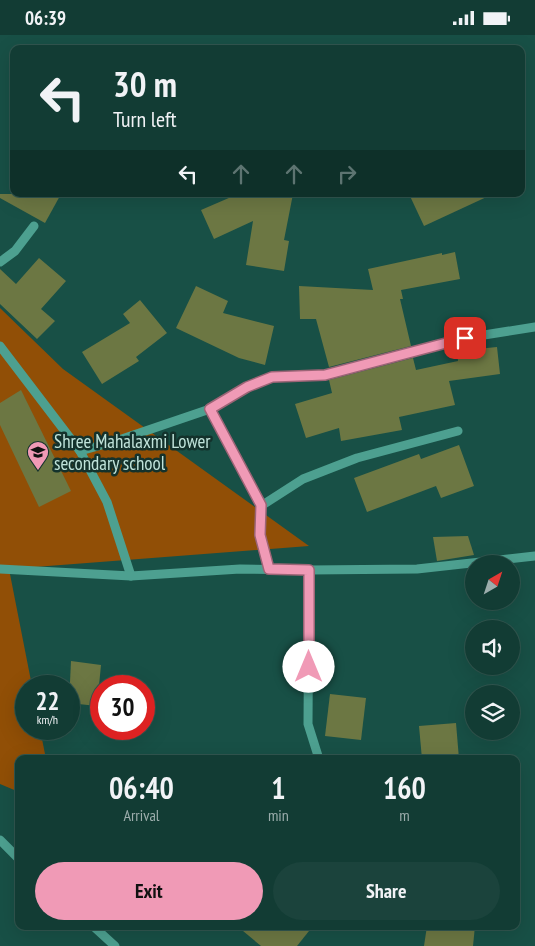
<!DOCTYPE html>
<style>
body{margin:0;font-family:"PT Sans Narrow",sans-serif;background:#1b433c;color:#f1f3f6;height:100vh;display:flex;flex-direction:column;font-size:19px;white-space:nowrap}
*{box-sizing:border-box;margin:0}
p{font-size:16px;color:#9cadac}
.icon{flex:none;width:28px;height:28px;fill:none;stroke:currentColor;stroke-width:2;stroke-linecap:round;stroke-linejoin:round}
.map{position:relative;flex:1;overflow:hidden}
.side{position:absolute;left:15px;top:720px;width:505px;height:175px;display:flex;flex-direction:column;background:#123c34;border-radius:10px;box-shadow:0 5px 20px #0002,0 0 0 1px #31564f}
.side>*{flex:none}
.banner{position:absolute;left:10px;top:10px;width:515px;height:152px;border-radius:10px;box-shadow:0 5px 20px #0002,0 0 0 1px #31564f;background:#123c34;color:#f1f3f6;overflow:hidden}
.needle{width:32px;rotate:39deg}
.controls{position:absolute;left:465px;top:520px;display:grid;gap:10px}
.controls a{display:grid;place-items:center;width:55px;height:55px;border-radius:50%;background:#123c34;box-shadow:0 5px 20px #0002,0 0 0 1px #31564f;font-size:25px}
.speed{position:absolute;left:15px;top:640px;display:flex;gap:10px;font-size:25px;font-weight:700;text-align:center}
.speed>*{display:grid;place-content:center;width:65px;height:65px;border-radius:50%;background:#123c34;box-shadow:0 5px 20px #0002,0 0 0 1px #31564f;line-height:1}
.speed small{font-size:12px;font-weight:400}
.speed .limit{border:8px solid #d22;background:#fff;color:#111}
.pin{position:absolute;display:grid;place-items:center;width:42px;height:42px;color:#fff;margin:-21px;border-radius:10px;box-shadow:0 2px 8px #0006}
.me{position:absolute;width:55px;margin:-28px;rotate:0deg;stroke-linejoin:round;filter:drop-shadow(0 0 4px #0008)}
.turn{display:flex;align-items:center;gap:18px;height:105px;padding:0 20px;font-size:22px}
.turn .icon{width:65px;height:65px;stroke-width:2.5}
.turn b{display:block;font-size:35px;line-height:42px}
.lanes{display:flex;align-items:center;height:48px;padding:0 20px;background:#0003;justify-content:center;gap:25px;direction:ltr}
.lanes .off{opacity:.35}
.eta{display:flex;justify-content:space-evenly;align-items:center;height:85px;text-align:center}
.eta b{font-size:30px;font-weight:800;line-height:35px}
.cta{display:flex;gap:10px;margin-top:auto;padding:10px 20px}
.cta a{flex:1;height:58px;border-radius:30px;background:#f09ab6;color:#111;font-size:20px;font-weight:800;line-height:58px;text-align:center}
.cta a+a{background:#1b433c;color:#f1f3f6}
.status{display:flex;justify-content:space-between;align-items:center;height:35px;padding:0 25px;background:#123c34;direction:ltr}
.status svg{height:14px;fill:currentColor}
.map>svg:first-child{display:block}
.green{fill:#914f06}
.building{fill:#6c7743}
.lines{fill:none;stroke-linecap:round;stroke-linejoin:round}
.minor{stroke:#4da090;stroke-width:9}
.route-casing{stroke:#9c6476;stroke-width:12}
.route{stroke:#f09ab6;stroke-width:9}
.labels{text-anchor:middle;stroke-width:5;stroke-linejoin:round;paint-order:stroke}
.poi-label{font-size:19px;fill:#c0e3da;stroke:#14322c;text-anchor:start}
</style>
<div class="status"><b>06:39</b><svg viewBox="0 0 49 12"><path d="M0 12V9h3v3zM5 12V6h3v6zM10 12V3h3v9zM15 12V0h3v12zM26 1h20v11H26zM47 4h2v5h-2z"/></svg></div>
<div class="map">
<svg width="535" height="911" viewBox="0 0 535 911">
<rect width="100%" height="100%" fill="#185046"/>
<path class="green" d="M0,273L63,334L309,511L9,534L32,651H26V694H40L46,724H19V757L0,749Z"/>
<g class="building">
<path d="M0,159H61L45,188L0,163Z"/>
<path d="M238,159H293L284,205L289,206L284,236L246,230L253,186L214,204L201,175Z"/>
<path d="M409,159H493L424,191Z"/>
<path d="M455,217L460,244L401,255L403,264H400L411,311L329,332L316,284H300L299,251L373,255L368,234L442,218V220Z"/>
<path d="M39,223L66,246L41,274L55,286L37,304L0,269V234L16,249Z"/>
<path d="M196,251L228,266L223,278L274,291L265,330L239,323L176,293Z"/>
<path d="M140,265L167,298L136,322L139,326L102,349L82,317L130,288L123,279Z"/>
<path d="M497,312L500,339L449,346L455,370L399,382L402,395L341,406L339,393L306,403L295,369L332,358L329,345L413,323L416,335L458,326L457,316Z"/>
<path d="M21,355L71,456L39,472L0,390V368Z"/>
<path d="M459,410L474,451L441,463L436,451L367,477L354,443L419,419L421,424Z"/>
<path d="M468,501L474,520L437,526L433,502Z"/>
<path d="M71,626L101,630L97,671L69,668Z"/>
<path d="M330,659L366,663L361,705L325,701Z"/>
<path d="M456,688L459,724H422L419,691Z"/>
<path d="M237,891H313L297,911H261Z"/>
<path d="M427,891H475L473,911H424Z"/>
</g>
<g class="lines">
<g class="minor">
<path d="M0,227L15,216L34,191"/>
<path d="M0,311L80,416L107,467L131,541"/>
<path d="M210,374L247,352L272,342L325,340L465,303L535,292"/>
<path d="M80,416L116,406L210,374L261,471L260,500L269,534"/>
<path d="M261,471L303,444L357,423L458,396"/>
<path d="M0,534L131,541L240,534L309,535L417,534L535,521"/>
<path d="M309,535L308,689L319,724"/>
<path d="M0,805L19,824"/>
<path d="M93,891L115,911"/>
</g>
</g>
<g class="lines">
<g class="route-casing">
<path id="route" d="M309,632V535L269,534L260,500L261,470L210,374L247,352L272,342L325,340L465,303"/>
</g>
<use href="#route" class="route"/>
</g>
<defs>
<g id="school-pin" transform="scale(1.125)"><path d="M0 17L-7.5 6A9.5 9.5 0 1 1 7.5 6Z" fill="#f09ab6" stroke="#14322c"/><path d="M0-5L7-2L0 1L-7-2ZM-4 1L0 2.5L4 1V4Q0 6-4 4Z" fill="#111"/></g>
</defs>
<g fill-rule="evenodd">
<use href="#school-pin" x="38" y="417"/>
</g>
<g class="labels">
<g class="poi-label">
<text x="54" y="413">Shree Mahalaxmi Lower<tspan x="54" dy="22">secondary school</tspan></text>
</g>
</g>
</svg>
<div class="controls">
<a><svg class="needle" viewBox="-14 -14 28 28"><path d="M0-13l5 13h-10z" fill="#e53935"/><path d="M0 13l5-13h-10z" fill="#9cadac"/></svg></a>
<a><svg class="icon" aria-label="sound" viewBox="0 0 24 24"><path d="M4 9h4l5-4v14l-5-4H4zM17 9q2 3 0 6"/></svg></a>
<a><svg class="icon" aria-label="layers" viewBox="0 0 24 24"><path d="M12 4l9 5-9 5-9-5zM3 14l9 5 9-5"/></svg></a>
</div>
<div class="speed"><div>22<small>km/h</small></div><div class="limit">30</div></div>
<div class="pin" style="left:465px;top:303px;background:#d93025"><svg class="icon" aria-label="arrive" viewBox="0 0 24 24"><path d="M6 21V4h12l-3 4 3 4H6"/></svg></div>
<svg class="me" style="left:309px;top:632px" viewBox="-20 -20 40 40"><circle r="19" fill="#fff"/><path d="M0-13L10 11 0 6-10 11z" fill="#f09ab6"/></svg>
<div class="banner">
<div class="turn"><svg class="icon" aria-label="left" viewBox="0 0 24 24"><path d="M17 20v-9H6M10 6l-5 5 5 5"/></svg><div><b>30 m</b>Turn left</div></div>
<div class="lanes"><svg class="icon" aria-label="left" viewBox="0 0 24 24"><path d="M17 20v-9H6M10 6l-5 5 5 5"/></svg><svg class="icon off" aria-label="ahead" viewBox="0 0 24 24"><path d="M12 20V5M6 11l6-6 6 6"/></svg><svg class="icon off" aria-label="ahead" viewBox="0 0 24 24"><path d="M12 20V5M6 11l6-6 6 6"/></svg><svg class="icon off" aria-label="right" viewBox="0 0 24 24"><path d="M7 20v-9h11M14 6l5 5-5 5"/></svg></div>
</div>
<section class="side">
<div class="eta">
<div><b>06:40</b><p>Arrival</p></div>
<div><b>1</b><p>min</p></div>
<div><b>160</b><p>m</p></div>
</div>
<div class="cta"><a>Exit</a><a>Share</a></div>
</section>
</div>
